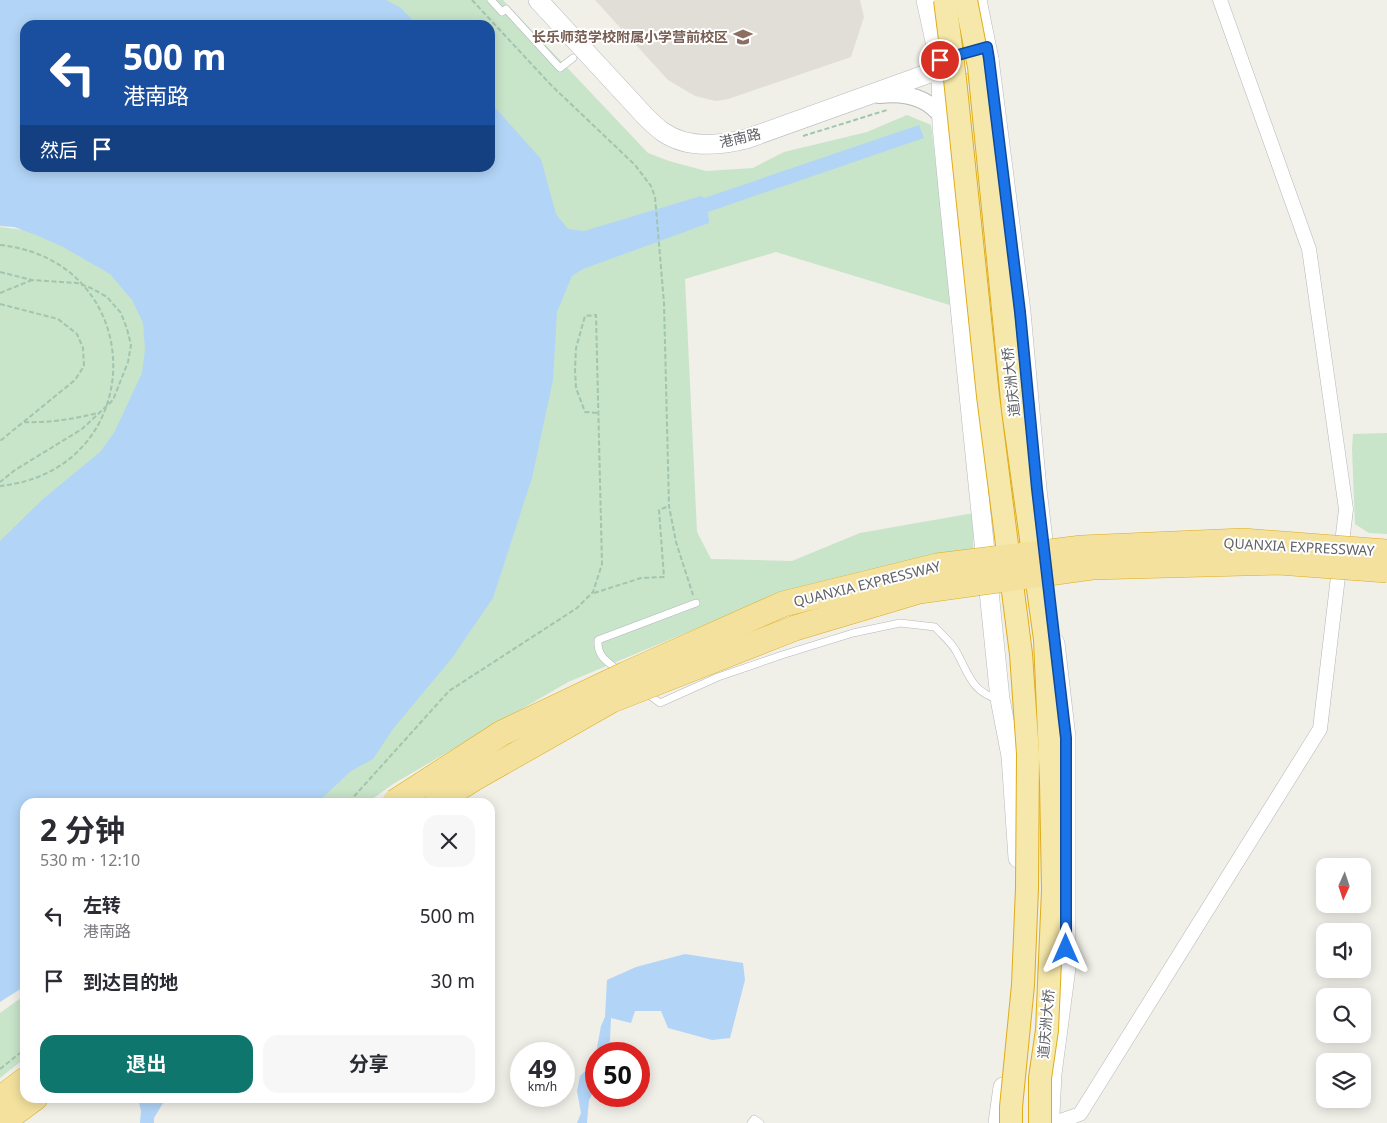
<!DOCTYPE html>
<html lang="zh">
<meta charset="utf-8">
<style>
body{margin:0;font-family:"Noto Sans","Noto Sans SC",sans-serif;background:#f7f7f7;color:#2b2b33;height:100vh;display:flex;flex-direction:column;font-size:19px;white-space:nowrap}
*{box-sizing:border-box;margin:0}
p{font-size:16px;color:#7c7c81}
.icon{flex:none;width:28px;height:28px;fill:none;stroke:currentColor;stroke-width:2;stroke-linecap:round;stroke-linejoin:round}
.map{position:relative;flex:1;overflow:hidden}
.side{position:absolute;left:20px;top:798px;width:475px;height:305px;display:flex;flex-direction:column;background:#fff;border-radius:15px;box-shadow:0 2px 12px #0003}
.side>*{flex:none}
.guide{position:absolute;left:20px;top:20px;width:475px;height:152px;border-radius:15px;box-shadow:0 2px 12px #0003;background:#1a4fa0;color:#fff;overflow:hidden}
.needle{width:32px;rotate:183deg}
.buttons{position:absolute;left:1316px;top:858px;display:grid;gap:10px}
.buttons a{display:grid;place-items:center;width:55px;height:55px;border-radius:10px;background:#fff;box-shadow:0 2px 12px #0003;font-size:25px}
.speed{position:absolute;left:510px;top:1042px;display:flex;gap:10px;font-size:25px;font-weight:700;text-align:center}
.speed>*{display:grid;place-content:center;width:65px;height:65px;border-radius:50%;background:#fff;box-shadow:0 2px 12px #0003;line-height:1}
.speed small{font-size:12px;font-weight:400}
.speed .limit{border:8px solid #d22;background:#fff;color:#111}
.pin{position:absolute;display:grid;place-items:center;width:42px;height:42px;color:#fff;margin:-21px;border:2px solid #fff;border-radius:50%;box-shadow:0 1px 5px #0007}
.me{position:absolute;width:55px;margin:-28px;rotate:0deg;stroke-linejoin:round;filter:drop-shadow(0 0 4px #0008)}
.turn{display:flex;align-items:center;gap:18px;height:105px;padding:0 20px;font-size:22px}
.turn .icon{width:65px;height:65px;stroke-width:2.5}
.turn b{display:block;font-size:35px;line-height:42px}
.then{display:flex;align-items:center;height:48px;padding:0 20px;background:#0003;gap:10px;font-size:19px}
.round{display:grid;place-items:center;flex:none;width:52px;height:52px;border-radius:15px;background:#f7f7f7}
.overview{display:flex;align-items:center;justify-content:space-between;height:85px;padding:0 20px}
h1{font-size:30px;font-weight:700;line-height:38px}
.cta{display:flex;gap:10px;margin-top:auto;padding:10px 20px}
.cta a{flex:1;height:58px;border-radius:15px;background:#0f766e;color:#fff;font-size:20px;font-weight:700;line-height:58px;text-align:center}
.cta a+a{background:#f7f7f7;color:#2b2b33}
ul{padding:0;list-style:none}
li{display:flex;align-items:center;gap:15px;height:65px;padding:0 20px}
li div{flex:1}
li b{display:block;font-size:19px}
li em{font-style:normal}
.map>svg:first-child{display:block}
.education{fill:#e0ded7}
.green{fill:#c8e4c9}
.water{fill:#b2d5f7}
.lines{fill:none;stroke-linecap:round;stroke-linejoin:round}
.service-casing{stroke:#b5b7bb;stroke-width:8}
.minor-casing{stroke:#b5b7bb;stroke-width:15}
.tertiary-casing{stroke:#b5b7bb;stroke-width:18}
.secondary-casing{stroke:#b7b9be;stroke-width:20}
.motorway-casing{stroke:#e0ac18;stroke-width:26}
.path{stroke:#a1c5ae;stroke-width:2;stroke-dasharray:5 2.5;stroke-linecap:butt}
.service{stroke:#fff;stroke-width:7}
.minor{stroke:#fff;stroke-width:14}
.tertiary{stroke:#fff;stroke-width:16}
.secondary{stroke:#fff;stroke-width:19}
.motorway{stroke:#f3e19d;stroke-width:25}
.trunk-bridge-casing{stroke:#e0ac18;stroke-width:24;stroke-linecap:butt}
.motorway-bridge-casing{stroke:#e0ac18;stroke-width:26;stroke-linecap:butt}
.path-bridge{stroke:#a1c5ae;stroke-width:2;stroke-dasharray:5 2.5;stroke-linecap:butt}
.trunk-bridge{stroke:#f5e8aa;stroke-width:22}
.motorway-bridge{stroke:#f3e19d;stroke-width:25}
.route-casing{stroke:#114b97;stroke-width:12}
.route{stroke:#1a73e8;stroke-width:9}
.labels{text-anchor:middle;stroke-width:4;stroke-linejoin:round;paint-order:stroke}
.education-label{font-size:14px;font-weight:bold;fill:#785e54;stroke:#fff;text-anchor:end}
.street-label{font-size:14px;fill:#606267;stroke:#fff}
</style>
<div class="map">
<svg width="1387" height="1123" viewBox="0 0 1387 1123">
<rect width="100%" height="100%" fill="#f0efe8"/>
<path class="education" d="M595,0H860L864,17L851,57L728,99L716,101L695,96L668,80Z"/>
<g class="green">
<path d="M349,0H503L648,153L669,161L706,171L753,168L784,152L867,132L907,115L931,125L953,306L776,252L685,279L697,532L711,559L792,561L860,533L974,513L973,552L750,606L568,682L393,784L368,802H288L528,445L490,112V25H410Z"/>
<path d="M0,227L55,234L131,283L160,350L122,448L0,556Z"/>
<path d="M1387,433V534L1369,533L1355,524L1352,449L1353,434Z"/>
<path d="M25,995V1058L0,1078V1013Z"/>
</g>
<g class="water">
<path d="M0,0H386L401,8L417,25H25V168H490V102L541,159L556,214L568,229L584,231L701,196L704,198L919,125L924,138L708,212L709,223L583,269L572,276L557,312L553,380L532,478L493,598L452,658L393,729L373,759L351,771L318,802H25V986L0,1002V541L43,499L100,452L114,433L142,373L145,349L143,323L132,300L110,274L63,247L36,235L14,227L0,226Z"/>
<path d="M685,954L743,963L745,980L730,1038L712,1040L668,1028L661,1011H635L631,1023L611,1018L610,1040L607,1054H596V1087L589,1100L587,1123H577L581,1113L577,1091L580,1076L586,1070L596,1053L601,1026L605,1017L607,980L636,967Z"/>
<path d="M138,1098H166L154,1118V1123H140L141,1111Z"/>
</g>
<g class="lines">
<g class="service-casing">
<g id="service">
<path d="M491,0L502,12L506,9L560,68L573,58"/>
<path d="M619,671C607,661 597,657 598,640L696,603"/>
<path d="M645,692L660,703L718,677L782,655L853,633L900,623L935,627C941,634 951,642 956,651C968,672 971,692 998,699"/>
<path d="M751,1123L754,1119L760,1123"/>
</g>
</g>
<g class="minor-casing">
<path id="minor" d="M1054,1123L1080,1114L1320,729L1346,509L1309,249L1220,0"/>
</g>
<g class="tertiary-casing">
<path id="tertiary" d="M879,95C904,92 927,96 942,117"/>
</g>
<g class="secondary-casing">
<g id="secondary">
<path d="M538,0L645,116C651,122 656,127 663,132C687,149 718,146 746,139L941,69L989,59"/>
<path d="M926,0L941,69L942,126L949,199L1000,699L1011,756L1018,858"/>
<path d="M977,0L989,59L1006,192L1021,312L1037,489L1046,566"/>
<path d="M1050,1114L1052,1074L1066,968V737L1055,643"/>
<path d="M998,1123L1003,1087"/>
</g>
</g>
<g class="motorway-casing">
<g id="motorway">
<path d="M0,1099L25,1080"/>
<path d="M1,1123L35,1098"/>
</g>
</g>
<g class="path">
<path d="M472,0L551,85L635,165L651,186L655,197L664,303L669,506L676,542L693,595"/>
<path d="M803,136L887,110"/>
<path d="M0,272L32,280L77,283L91,288L107,297L121,313L127,329L131,345L128,362L113,400L82,429L15,470L0,482"/>
<path d="M0,293L32,280"/>
<path d="M0,304L58,319L77,334L83,348L84,366L75,380L0,441"/>
<path d="M24,422C50,423 73,419 98,413"/>
<path d="M594,593L641,578L664,577L659,510L669,506"/>
<path d="M349,802L449,691L577,608L593,592L602,564L596,315L585,316L576,348L575,369L576,388L585,412L598,413"/>
<path d="M0,1069L25,1049"/>
</g>
<use href="#service" class="service"/>
<use href="#minor" class="minor"/>
<use href="#tertiary" class="tertiary"/>
<use href="#secondary" class="secondary"/>
<use href="#motorway" class="motorway"/>
<g class="trunk-bridge-casing">
<g id="trunk-bridge">
<path d="M945,0L955,79L988,396L1021,654L1028,754L1027,888L1023,985L1011,1107V1123"/>
<path d="M966,0L979,67L1013,410L1045,639L1051,782L1053,890L1047,1030L1040,1078V1123"/>
</g>
</g>
<g class="motorway-bridge-casing">
<g id="motorway-bridge">
<path d="M395,802L502,733L626,674L783,604L937,566L1082,548L1243,541L1387,552"/>
<path d="M437,802L473,779L612,700L795,628L919,591L1092,567L1278,562L1387,570"/>
</g>
</g>
<path class="path-bridge" d="M0,245C151,261 151,470 0,486"/>
<use href="#trunk-bridge" class="trunk-bridge"/>
<use href="#motorway-bridge" class="motorway-bridge"/>
</g>
<g class="lines">
<g class="route-casing">
<path id="route" d="M940,60L987,47L989,59L1020,312L1037,489L1066,738V949"/>
</g>
<use href="#route" class="route"/>
</g>
<defs>
<g id="school-bare" transform="scale(1.5)"><path d="M0-5L7-2L0 1L-7-2ZM-4 1L0 2.5L4 1V4Q0 6-4 4Z" fill="#8d6e63" stroke="#fff" stroke-width="2.5" paint-order="stroke"/></g>
</defs>
<g fill-rule="evenodd">
<use href="#school-bare" x="743" y="37"/>
</g>
<g class="labels">
<g class="education-label">
<text x="728" y="42">长乐师范学校附属小学营前校区</text>
</g>
<g class="street-label">
<text transform="translate(740 138) rotate(-13)" y="5">港南路</text>
<text transform="translate(1011 382) rotate(-96)" y="5">道庆洲大桥</text>
<text transform="translate(1299 547) rotate(3)" y="5">QUANXIA EXPRESSWAY</text>
<text transform="translate(867 584) rotate(-14)" y="5">QUANXIA EXPRESSWAY</text>
<text transform="translate(1046 1024) rotate(-85)" y="5">道庆洲大桥</text>
</g>
</g>
</svg>
<div class="buttons">
<a><svg class="needle" viewBox="-14 -14 28 28"><path d="M0-13l5 13h-10z" fill="#e53935"/><path d="M0 13l5-13h-10z" fill="#7c7c81"/></svg></a>
<a><svg class="icon" aria-label="sound" viewBox="0 0 24 24"><path d="M4 9h4l5-4v14l-5-4H4zM17 9q2 3 0 6"/></svg></a>
<a><svg class="icon" aria-label="search" viewBox="0 0 24 24"><circle cx="10" cy="10" r="6"/><path d="M15 15l6 6"/></svg></a>
<a><svg class="icon" aria-label="layers" viewBox="0 0 24 24"><path d="M12 4l9 5-9 5-9-5zM3 14l9 5 9-5"/></svg></a>
</div>
<div class="speed"><div>49<small>km/h</small></div><div class="limit">50</div></div>
<div class="pin" style="left:940px;top:60px;background:#d93025"><svg class="icon" aria-label="arrive" viewBox="0 0 24 24"><path d="M6 21V4h12l-3 4 3 4H6"/></svg></div>
<svg class="me" style="left:1066px;top:949px" viewBox="-20 -20 40 40"><path d="M0-17L14 15 0 8-14 15z" fill="#1a73e8" stroke="#fff" stroke-width="4"/></svg>
<div class="guide">
<div class="turn"><svg class="icon" aria-label="left" viewBox="0 0 24 24"><path d="M17 20v-9H6M10 6l-5 5 5 5"/></svg><div><b>500 m</b>港南路</div></div>
<div class="then">然后<svg class="icon" aria-label="arrive" viewBox="0 0 24 24"><path d="M6 21V4h12l-3 4 3 4H6"/></svg></div>
</div>
<section class="side">
<div class="overview"><div><h1>2 分钟</h1><p>530 m · 12:10</p></div><a class="round"><svg class="icon" aria-label="close" viewBox="0 0 24 24"><path d="M6 6l12 12M18 6L6 18"/></svg></a></div>
<ul>
<li><svg class="icon" aria-label="left" viewBox="0 0 24 24"><path d="M17 20v-9H6M10 6l-5 5 5 5"/></svg><div><b>左转</b><p>港南路</p></div><em>500 m</em></li>
<li><svg class="icon" aria-label="arrive" viewBox="0 0 24 24"><path d="M6 21V4h12l-3 4 3 4H6"/></svg><div><b>到达目的地</b></div><em>30 m</em></li>
</ul>
<div class="cta"><a>退出</a><a>分享</a></div>
</section>
</div>
